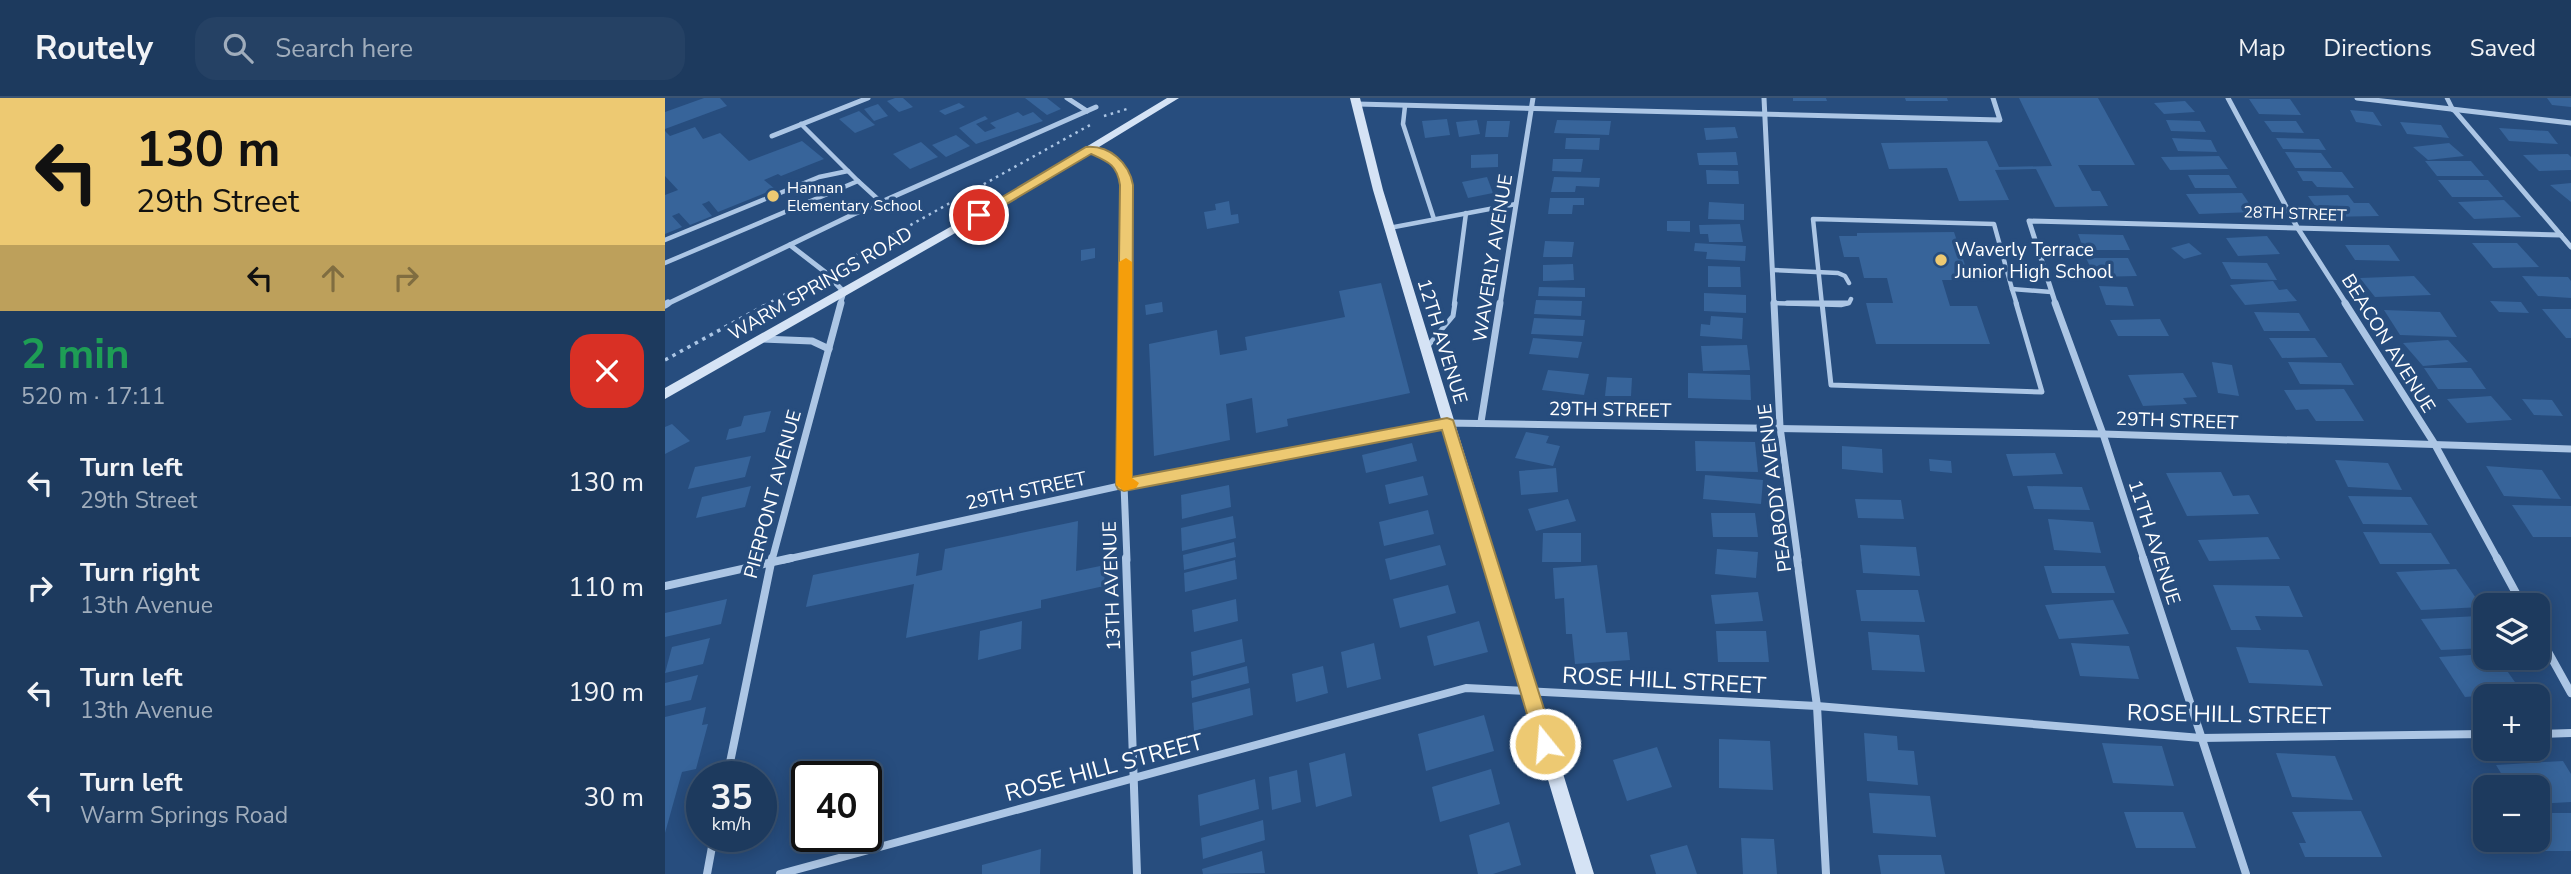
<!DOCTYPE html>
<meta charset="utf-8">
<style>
body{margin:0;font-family:"Nunito Sans",sans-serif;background:#254164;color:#f1f3f6;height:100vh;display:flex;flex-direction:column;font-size:26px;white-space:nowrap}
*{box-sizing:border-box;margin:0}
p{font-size:23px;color:#a0adbc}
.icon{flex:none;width:38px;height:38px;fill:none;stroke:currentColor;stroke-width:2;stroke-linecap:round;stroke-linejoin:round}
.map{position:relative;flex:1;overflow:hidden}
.side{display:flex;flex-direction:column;background:#1d3a5e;width:665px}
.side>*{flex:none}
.hud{background:#edc972;color:#111;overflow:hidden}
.controls{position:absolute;left:1808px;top:495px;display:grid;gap:14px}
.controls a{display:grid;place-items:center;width:77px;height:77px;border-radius:14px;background:#1d3a5e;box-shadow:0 4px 18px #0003,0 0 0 2px #3b5473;font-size:35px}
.speed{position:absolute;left:21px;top:663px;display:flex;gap:14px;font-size:35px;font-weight:700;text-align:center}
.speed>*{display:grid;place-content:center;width:91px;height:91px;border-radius:50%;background:#1d3a5e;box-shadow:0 4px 18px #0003,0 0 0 2px #3b5473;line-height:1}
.speed small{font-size:18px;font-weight:400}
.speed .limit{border:4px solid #111;border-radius:10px;background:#fff;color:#111}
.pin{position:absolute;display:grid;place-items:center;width:60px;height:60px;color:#fff;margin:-30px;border:4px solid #fff;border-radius:50%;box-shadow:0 2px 7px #0007}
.me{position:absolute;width:77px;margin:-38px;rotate:343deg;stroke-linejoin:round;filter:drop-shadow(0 0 5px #0008)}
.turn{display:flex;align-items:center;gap:24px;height:147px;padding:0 21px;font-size:32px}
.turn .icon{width:91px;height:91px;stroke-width:2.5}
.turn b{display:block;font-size:49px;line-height:60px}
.lanes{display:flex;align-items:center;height:66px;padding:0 21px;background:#0003;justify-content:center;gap:35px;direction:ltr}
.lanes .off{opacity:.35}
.round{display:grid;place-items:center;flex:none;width:74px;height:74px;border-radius:21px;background:#254164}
.overview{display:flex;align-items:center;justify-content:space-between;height:119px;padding:0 21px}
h1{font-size:42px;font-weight:700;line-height:52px;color:#1e9e55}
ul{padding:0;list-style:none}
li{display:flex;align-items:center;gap:21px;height:105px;padding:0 21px}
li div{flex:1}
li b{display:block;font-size:26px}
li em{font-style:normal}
header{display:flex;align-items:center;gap:42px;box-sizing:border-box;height:98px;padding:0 35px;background:#1d3a5e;border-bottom:2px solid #3b5473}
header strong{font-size:33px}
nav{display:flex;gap:38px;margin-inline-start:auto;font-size:24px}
.search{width:490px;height:63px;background:#254164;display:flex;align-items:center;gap:18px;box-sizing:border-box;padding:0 24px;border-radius:21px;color:#a0adbc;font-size:26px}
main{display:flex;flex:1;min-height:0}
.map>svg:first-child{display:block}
.building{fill:#37649a}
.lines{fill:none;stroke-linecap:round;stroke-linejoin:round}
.path-far1{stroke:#acc6e5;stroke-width:2.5;stroke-dasharray:2.5 4.5;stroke-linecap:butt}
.path{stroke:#acc6e5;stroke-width:3.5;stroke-dasharray:3.5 5;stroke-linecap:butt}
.lane-far1{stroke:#acc6e5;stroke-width:4.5}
.lane{stroke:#acc6e5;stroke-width:5}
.street-far2{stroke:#acc6e5;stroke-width:5}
.street-far1{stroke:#acc6e5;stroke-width:7}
.street{stroke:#acc6e5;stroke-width:8}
.secondary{fill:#d5e3f5;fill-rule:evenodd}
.route{fill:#edc972;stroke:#9a834a;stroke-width:2}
.slow{fill:#f59e0b}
.poi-dot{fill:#edc972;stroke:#274d7e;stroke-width:2.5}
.labels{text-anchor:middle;stroke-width:7;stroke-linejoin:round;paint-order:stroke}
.far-poi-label{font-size:16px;fill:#fff;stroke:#274d7e;text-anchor:start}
.far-street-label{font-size:16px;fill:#fff;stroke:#274d7e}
.poi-label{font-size:19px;fill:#fff;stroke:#274d7e;text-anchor:start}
.street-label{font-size:19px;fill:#fff;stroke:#274d7e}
.near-street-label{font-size:23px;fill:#fff;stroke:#274d7e}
</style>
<header>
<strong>Routely</strong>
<div class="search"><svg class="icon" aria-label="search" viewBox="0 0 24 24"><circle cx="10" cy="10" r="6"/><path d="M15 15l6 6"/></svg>Search here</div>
<nav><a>Map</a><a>Directions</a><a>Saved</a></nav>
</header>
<main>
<section class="side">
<div class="hud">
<div class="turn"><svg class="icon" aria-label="left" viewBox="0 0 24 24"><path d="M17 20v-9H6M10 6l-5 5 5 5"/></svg><div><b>130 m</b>29th Street</div></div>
<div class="lanes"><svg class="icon" aria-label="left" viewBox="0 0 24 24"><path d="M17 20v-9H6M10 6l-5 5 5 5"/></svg><svg class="icon off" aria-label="ahead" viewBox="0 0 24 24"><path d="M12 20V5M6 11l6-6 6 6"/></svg><svg class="icon off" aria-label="right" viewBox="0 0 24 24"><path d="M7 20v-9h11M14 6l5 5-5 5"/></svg></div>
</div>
<div class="overview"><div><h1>2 min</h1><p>520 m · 17:11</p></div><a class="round" style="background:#d93025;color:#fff"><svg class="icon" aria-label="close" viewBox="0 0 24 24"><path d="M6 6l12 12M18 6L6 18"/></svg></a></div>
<ul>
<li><svg class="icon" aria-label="left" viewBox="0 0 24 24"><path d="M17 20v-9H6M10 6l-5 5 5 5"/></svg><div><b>Turn left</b><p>29th Street</p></div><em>130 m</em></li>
<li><svg class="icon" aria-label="right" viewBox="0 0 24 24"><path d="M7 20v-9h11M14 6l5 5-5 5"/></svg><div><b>Turn right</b><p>13th Avenue</p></div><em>110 m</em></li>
<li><svg class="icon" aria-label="left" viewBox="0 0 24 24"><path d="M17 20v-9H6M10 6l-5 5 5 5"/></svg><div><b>Turn left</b><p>13th Avenue</p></div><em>190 m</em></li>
<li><svg class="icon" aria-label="left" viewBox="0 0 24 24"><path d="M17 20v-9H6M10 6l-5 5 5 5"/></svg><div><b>Turn left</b><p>Warm Springs Road</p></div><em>30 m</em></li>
</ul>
</section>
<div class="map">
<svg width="1906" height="776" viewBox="0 0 1906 776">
<rect width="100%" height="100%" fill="#274d7e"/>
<g class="building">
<path d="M39,0H55L62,8L0,31V14Z"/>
<path d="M230,0H238L248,9L234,14L222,3Z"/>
<path d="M360,0H382L396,11L382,17Z"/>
<path d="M1128,0H1161L1162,3H1128Z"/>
<path d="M1240,0H1282L1283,3H1241Z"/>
<path d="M1354,0H1433L1470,67H1413L1427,93H1435L1443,108L1390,109L1371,71L1330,72L1344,102L1294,103L1282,70L1224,71L1216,45L1322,43L1334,69L1387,68Z"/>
<path d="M1882,0H1906V9L1887,7Z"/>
<path d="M1584,1H1625L1636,17L1594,16Z"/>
<path d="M1520,3L1530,14L1499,16L1489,5Z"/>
<path d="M294,5L300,9L280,17L274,13Z"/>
<path d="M213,6L223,18L209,23L199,11Z"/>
<path d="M1685,12L1708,14L1717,28L1691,24Z"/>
<path d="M194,13L210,27L190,35L174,21Z"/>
<path d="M353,14L358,18L368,14L378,23L311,46L294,30L320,18L323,21L311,26L320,34L331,30L325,25Z"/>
<path d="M782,21L785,37L760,40L757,23Z"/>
<path d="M812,22L815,36L794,39L791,24Z"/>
<path d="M892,22L946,23L944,37L889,35Z"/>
<path d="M1501,22L1535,23L1541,34L1506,33Z"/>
<path d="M822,23H845L843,39H820Z"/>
<path d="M1599,23H1631L1639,35L1607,34Z"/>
<path d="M1735,24L1776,27L1784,40L1742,36Z"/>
<path d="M30,29L38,41L55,35L84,63L137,43L159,61L116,78L113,76L99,82L110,91L53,114L44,103L40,105L37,106L47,118L25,127L14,115L7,118L17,129L0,136V97L13,92L0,78V33L5,38Z"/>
<path d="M1070,29L1073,40L1041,42L1039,30Z"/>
<path d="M1834,30L1883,33L1893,46L1844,43Z"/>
<path d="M291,37L305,48L281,59L267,47Z"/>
<path d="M901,40H935L934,52L900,51Z"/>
<path d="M1507,40L1546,42L1552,54L1513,53Z"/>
<path d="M1611,40L1654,41L1661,52L1618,51Z"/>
<path d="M256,44L273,59L245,71L228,56Z"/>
<path d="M1784,45L1799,58L1763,62L1748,49Z"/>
<path d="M1071,54L1073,67H1034L1032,55Z"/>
<path d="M1620,54L1656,55L1667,70H1630Z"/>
<path d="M833,56V69L806,70V57Z"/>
<path d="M1903,56L1906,59V72L1874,73L1858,57Z"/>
<path d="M1554,58L1563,71L1505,72L1496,59Z"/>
<path d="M888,61H918L916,74L887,73Z"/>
<path d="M1760,63H1806L1819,78H1772Z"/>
<path d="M1041,72L1073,73L1074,86H1042Z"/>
<path d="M1632,73L1677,74L1689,90L1652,89L1647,83H1638Z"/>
<path d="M1523,77H1564L1572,90H1530Z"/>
<path d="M822,79L828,95L803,100L797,84Z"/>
<path d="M889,79L935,80L934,89L911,88L910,94H886Z"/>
<path d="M1773,82H1823L1838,99H1787Z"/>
<path d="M1906,85V104L1885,87Z"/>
<path d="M1577,95L1590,114L1534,116L1521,96Z"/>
<path d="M1683,97L1689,105H1704L1714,118L1658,119L1643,98Z"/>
<path d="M885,100H919V107H908L907,116H883Z"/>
<path d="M1839,102L1856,119L1809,121L1793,104Z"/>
<path d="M564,103L566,117L573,116L574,125L542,131L539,114L551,112L550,106Z"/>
<path d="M1044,104L1079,106V122L1043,121Z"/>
<path d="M1002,123H1025V134L1002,133Z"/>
<path d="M1075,126L1078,144H1044L1043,136H1035L1034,127Z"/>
<path d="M1289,134L1305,182H1277L1285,208H1312L1325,246H1211L1201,205H1228L1222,180H1199L1194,159H1179L1174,138H1192V135Z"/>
<path d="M1413,136L1458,137L1465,152H1419Z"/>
<path d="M1602,138L1615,156L1573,158L1561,140Z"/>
<path d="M880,143L909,144L907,159H878Z"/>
<path d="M1030,145L1081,148L1080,163L1041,161L1042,154L1029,153Z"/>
<path d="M1524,145L1537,156L1519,161L1506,150Z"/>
<path d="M1807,145H1852L1874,169L1828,170Z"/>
<path d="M1680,147H1724L1735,163L1690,162Z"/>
<path d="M430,150V160L416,163V152Z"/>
<path d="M1421,160H1463L1472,178L1430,179Z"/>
<path d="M1557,164L1602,165L1612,182L1566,181Z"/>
<path d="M908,166L909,182L878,183V167Z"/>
<path d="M1043,168L1075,169L1076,189H1043Z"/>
<path d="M1749,178L1766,197L1710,199L1695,180Z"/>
<path d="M1857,178L1903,179L1906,183V200L1873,198Z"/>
<path d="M1608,183L1614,192L1622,191L1632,203L1580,207L1565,187Z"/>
<path d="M716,185L745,295L622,321L623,328L591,335L587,300L561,306L565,342L489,358L484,246L552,232L555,257L582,252L580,239L680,219L674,193Z"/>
<path d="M1434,188L1462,189L1469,208L1441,207Z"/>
<path d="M874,189L920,190V199L873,198Z"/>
<path d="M1039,195L1081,197V215L1039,213Z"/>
<path d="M871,202L917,203L916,218L869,216Z"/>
<path d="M1825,203L1856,204L1864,215L1834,214Z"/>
<path d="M497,204L498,214L481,217L480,207Z"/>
<path d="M1877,211H1906V240H1901Z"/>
<path d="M1719,212L1775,214L1792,239L1735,237Z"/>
<path d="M1589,214L1634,215L1645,233H1599Z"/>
<path d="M1046,218L1078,220L1077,241L1035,238L1036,226L1045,227Z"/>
<path d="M869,220L920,222L918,238L866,236Z"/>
<path d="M1495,221L1504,238H1453L1445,222Z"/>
<path d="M868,240L917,244L913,260L864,256Z"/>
<path d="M1604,240H1650L1663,259L1617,260Z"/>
<path d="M1783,242L1803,264L1758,268L1738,245Z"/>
<path d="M1082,247L1085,272L1038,273L1036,248Z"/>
<path d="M1547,264L1567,267L1574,298L1553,295Z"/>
<path d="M1623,264L1676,265L1689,287L1635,286Z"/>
<path d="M1759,270H1806L1821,291H1773Z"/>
<path d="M883,272L924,276L919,297L877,292Z"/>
<path d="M1023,275L1085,277L1086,302L1023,300Z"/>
<path d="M1518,275L1532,299L1518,300L1522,306L1478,308L1463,277Z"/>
<path d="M942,279L967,280L966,298H940Z"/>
<path d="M1679,291L1699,323H1651L1643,311L1631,312L1619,292Z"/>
<path d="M1826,298L1847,322L1802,325L1782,301Z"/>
<path d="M1857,301L1887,302L1898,318L1869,317Z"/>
<path d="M106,313L100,334L61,342L64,331L76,328L79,318Z"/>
<path d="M7,326L25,343L0,356V329Z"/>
<path d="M861,334L884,338L881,345L895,348L888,368L850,360Z"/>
<path d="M1030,343L1090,344L1093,374L1031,373Z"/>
<path d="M747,345L752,363L701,375L697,357Z"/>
<path d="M1177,348L1217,351L1218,375L1177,371Z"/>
<path d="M1390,355L1398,376L1348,378L1341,356Z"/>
<path d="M86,358L80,379L23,391L30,369Z"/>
<path d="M1264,361L1286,363L1287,375L1265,373Z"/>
<path d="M1670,362L1723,365L1737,392L1683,389Z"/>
<path d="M1821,368L1877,372L1896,401L1839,398Z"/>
<path d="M891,370L893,394L856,397L854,373Z"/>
<path d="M1556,374L1568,398L1584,397L1594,416L1522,418L1501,375Z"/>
<path d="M1040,377L1098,382L1096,406L1038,401Z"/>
<path d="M758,378L763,397L724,406L720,387Z"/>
<path d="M564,387L566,409L517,421L516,397Z"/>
<path d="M86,388L80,409L31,420L37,399Z"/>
<path d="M1362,388L1417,389L1425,412L1369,411Z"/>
<path d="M1683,398L1746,399L1763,427L1698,426Z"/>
<path d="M903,401L911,423L871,433L863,411Z"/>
<path d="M1190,401L1236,402L1239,421L1193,420Z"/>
<path d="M1847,407L1906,408V439H1868Z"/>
<path d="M763,412L769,436L719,448L714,424Z"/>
<path d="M1046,415H1090L1093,439H1048Z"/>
<path d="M568,418L571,440L517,453L516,430Z"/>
<path d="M1383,421L1428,424L1436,455L1389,452Z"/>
<path d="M413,423L411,473L440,467L439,488L376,502V510L241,540L249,486L141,509L148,477L254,455L251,478L277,472L280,451Z"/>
<path d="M1698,434L1766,435L1785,466H1715Z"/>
<path d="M878,435H916V464H877Z"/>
<path d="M1603,439L1615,461L1544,463L1533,442Z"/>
<path d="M569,444L571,459L519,472L518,457Z"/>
<path d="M775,447L781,467L725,482L720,461Z"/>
<path d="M1195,447L1251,449L1255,478L1198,475Z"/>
<path d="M1052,451L1093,454L1091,480L1050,476Z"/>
<path d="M570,462L572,481L520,494L519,475Z"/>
<path d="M932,467L941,535L962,534L965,562L910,566L907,536H901L899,500L890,501L888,470Z"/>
<path d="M1379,468H1440L1450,495H1387Z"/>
<path d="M1791,471L1817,509L1756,512L1731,474Z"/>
<path d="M783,487L791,515L735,530L728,501Z"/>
<path d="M1548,487L1624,488L1638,519L1590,518L1596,532H1566Z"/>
<path d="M1191,492H1253L1260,524L1196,523Z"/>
<path d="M1093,494L1098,523L1050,526L1046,497Z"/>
<path d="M62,501L56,526L0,539V515Z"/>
<path d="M571,501L573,523L529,534L527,512Z"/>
<path d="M1448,502L1464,536L1394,541L1380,507Z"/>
<path d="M1813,518L1820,529V550L1776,552L1756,521Z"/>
<path d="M357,523L356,551L313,562L315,533Z"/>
<path d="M814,523L823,554L769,568L762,538Z"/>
<path d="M1051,533H1101L1104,564H1053Z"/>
<path d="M1203,534L1254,537L1260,574L1207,572Z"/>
<path d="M45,540L38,566L0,575L7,549Z"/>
<path d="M577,541L580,564L528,578L526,554Z"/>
<path d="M709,545L716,581L682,590L676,554Z"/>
<path d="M1406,545L1464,548L1474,581L1415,578Z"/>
<path d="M1571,549L1643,552L1658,588L1584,585Z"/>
<path d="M1820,556V560H1833L1857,594L1800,599L1774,559Z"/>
<path d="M582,568L584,585L527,600L526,583Z"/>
<path d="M658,568L663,595L631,604L627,576Z"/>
<path d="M33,577L26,602L0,608V585Z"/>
<path d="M585,590L588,617L529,633L527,605Z"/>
<path d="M41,609L37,627L43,626L31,671L17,674L0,735V619Z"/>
<path d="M819,617L829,653L761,673L753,636Z"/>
<path d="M1199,635L1232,638L1233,652L1249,653L1253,687L1202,683Z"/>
<path d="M1054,641L1105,643L1108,692L1054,690Z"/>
<path d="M1437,645L1497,648L1509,688L1448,685Z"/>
<path d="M992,649L1007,689L962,703L948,662Z"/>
<path d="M680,655L687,698L651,709L644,665Z"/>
<path d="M1611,655L1670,658L1688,702L1627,699Z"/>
<path d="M1898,663L1906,676V704L1872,706V690H1845L1831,667Z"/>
<path d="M826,671L835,706L775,724L767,689Z"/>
<path d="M632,672L636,704L607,712L604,679Z"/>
<path d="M590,681L594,711L535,728L533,697Z"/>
<path d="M1204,695L1265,698L1271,739L1208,735Z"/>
<path d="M1696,713L1717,759H1640L1634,745H1641L1627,714Z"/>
<path d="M1459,714H1518L1531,750H1471Z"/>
<path d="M1872,715H1906V753H1876L1870,742H1872Z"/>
<path d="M598,722L600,742L538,761L536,740Z"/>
<path d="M844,724L856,767L828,776H813L804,737Z"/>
<path d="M1076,740L1109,741L1112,776H1078Z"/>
<path d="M1022,747L1032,776H991L985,757Z"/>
<path d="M376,751L375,776H317V767Z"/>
<path d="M597,753L600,775L538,776L537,771Z"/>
<path d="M1213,757H1276L1280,776H1216Z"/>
</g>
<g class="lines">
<g class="path-far1">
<path d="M439,18L462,11"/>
<path d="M172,168L425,27"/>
<path d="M100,207L150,180"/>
</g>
<path class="path" d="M0,262L104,205"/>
<g class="lane-far1">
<path d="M1782,0L1788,12"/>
<path d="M740,8L738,26L769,121"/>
<path d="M193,83L216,104"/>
<path d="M724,130L851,106"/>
<path d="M0,142L154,79L183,73"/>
<path d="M0,165L193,83L136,26"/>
<path d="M1108,172L1173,175L1180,178L1184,185"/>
<path d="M1347,191L1386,194"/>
<path d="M1347,191L1352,207"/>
<path d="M1108,205L1176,207L1184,205L1186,201"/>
<path d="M789,207L801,115"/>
<path d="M1157,207L1148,121L1329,126L1347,191"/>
</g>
<g class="lane">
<path d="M1122,205H1182"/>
<path d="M1157,205L1166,287L1377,294L1351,205"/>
<path d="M762,249L788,218L790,205"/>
</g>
<g class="street-far2">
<path d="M402,0L422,13"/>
<path d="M1099,0L1109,207"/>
<path d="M1563,0L1632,129L1682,207"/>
<path d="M1692,0L1906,25"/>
<path d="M692,6L1335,22L1328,0"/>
<path d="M1789,12L1906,149"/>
<path d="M107,38L203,0"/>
<path d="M425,52C444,59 457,66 462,87L461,207"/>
<path d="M125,147L160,174L179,194L175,207"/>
<path d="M0,207L189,116L431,9"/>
<path d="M835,207L868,0"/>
<path d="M1391,207L1364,123L1896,137"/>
</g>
<g class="street-far1">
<path d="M461,205L459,387L462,462"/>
<path d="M1109,205L1115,329L1133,462"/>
<path d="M1390,205L1438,336L1479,462"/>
<path d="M1680,205L1769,345L1833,462"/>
<path d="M0,207L3,205"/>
<path d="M97,241L147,243L164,251"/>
<path d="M816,324L835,205"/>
<path d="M107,462L176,205"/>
<path d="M118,462L459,387L782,325L1438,336L1906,351"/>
</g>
<g class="street">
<path d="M461,460L472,776"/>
<path d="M1132,460L1152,608L1161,776"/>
<path d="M1478,460L1581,776"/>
<path d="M1832,460L1858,508"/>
<path d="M0,488L126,460"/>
<path d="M1872,534L1906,595"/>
<path d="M1872,636L1906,635"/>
<path d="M62,679L107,460"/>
<path d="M42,776L49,738"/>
<path d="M115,776L801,590L1152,608L1536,640L1820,636"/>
</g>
<g class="secondary">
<path d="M502,0H514L341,106L0,301V290L333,102Z"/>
<path d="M685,0H695L718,92L929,776H911L708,92Z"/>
</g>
</g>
<path class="route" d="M421,49C445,47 464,65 468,87L467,379L782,320L788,322L890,646L887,653L880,655L873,653L871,646L777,332L459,393L453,391L451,387L455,87C452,67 444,64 426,56L318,120L314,121L307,117Z"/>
<path class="slow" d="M461,160L467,164V380L474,385L471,390L459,393L451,387L454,164Z"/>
<g class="poi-dot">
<circle cx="108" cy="98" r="7"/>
<circle cx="1276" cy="162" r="7"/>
</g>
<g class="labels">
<g class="far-poi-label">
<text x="122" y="95">Hannan<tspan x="122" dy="18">Elementary School</tspan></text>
</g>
<g class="far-street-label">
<text transform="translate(1630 115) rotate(2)" y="6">28TH STREET</text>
</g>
<g class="poi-label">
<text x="1290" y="158">Waverly Terrace<tspan x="1290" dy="22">Junior High School</tspan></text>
</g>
<g class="street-label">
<text transform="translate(827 160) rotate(-81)" y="7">WAVERLY AVENUE</text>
<text transform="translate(155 185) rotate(-30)" y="7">WARM SPRINGS ROAD</text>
<text transform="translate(778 243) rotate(73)" y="7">12TH AVENUE</text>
<text transform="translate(1724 245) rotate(58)" y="7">BEACON AVENUE</text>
<text transform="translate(945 311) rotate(1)" y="7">29TH STREET</text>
<text transform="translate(1512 322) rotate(2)" y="7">29TH STREET</text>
<text transform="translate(1109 390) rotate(-97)" y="7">PEABODY AVENUE</text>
<text transform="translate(361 392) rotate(-12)" y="7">29TH STREET</text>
<text transform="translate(107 396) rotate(-75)" y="7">PIERPONT AVENUE</text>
<text transform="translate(1490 444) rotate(72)" y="7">11TH AVENUE</text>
<text transform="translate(446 488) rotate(-92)" y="7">13TH AVENUE</text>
</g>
<g class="near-street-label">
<text transform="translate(999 582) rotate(3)" y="8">ROSE HILL STREET</text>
<text transform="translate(1564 616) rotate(1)" y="8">ROSE HILL STREET</text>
<text transform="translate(439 669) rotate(-15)" y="8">ROSE HILL STREET</text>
</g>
</g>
</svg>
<div class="controls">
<a><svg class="icon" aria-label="layers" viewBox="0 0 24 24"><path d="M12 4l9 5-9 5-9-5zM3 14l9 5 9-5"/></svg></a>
<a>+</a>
<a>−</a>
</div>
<div class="speed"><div>35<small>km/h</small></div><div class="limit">40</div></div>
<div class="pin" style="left:314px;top:117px;background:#d93025"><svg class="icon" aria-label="arrive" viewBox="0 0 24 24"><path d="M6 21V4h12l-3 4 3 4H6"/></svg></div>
<svg class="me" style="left:880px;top:646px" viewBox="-20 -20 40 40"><circle r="17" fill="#edc972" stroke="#fff" stroke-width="3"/><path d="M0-11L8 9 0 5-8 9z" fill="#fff"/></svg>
</div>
</main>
